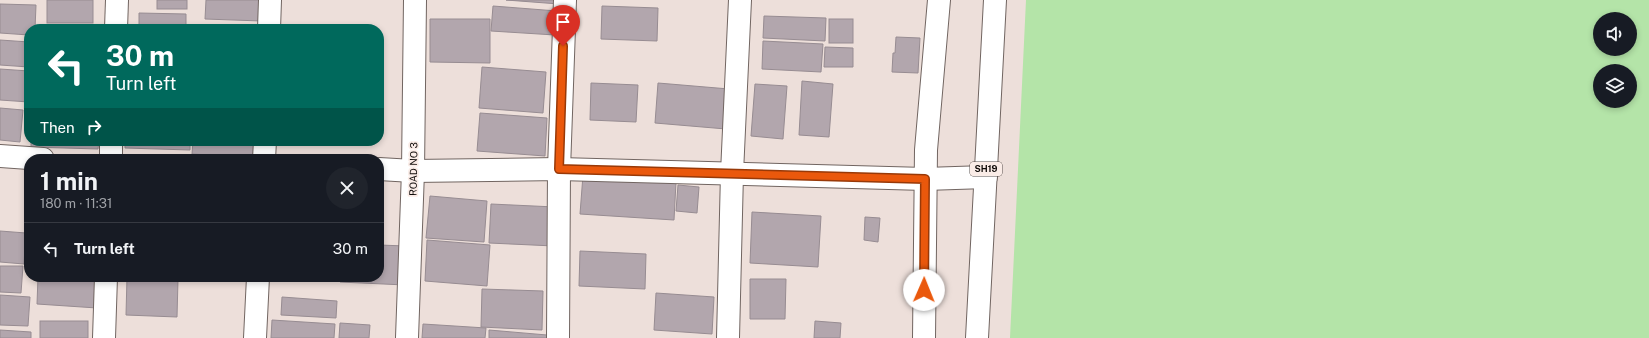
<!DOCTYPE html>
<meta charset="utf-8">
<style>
body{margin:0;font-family:"Public Sans",sans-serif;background:#20242c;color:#f1f3f6;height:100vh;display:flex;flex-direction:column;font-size:15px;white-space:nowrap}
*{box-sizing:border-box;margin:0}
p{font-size:13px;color:#9ea1a6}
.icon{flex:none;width:22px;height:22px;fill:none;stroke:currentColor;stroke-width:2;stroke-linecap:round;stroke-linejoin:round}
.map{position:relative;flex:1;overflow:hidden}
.details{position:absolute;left:24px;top:154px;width:360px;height:128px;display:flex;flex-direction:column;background:#171b24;border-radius:16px;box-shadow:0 2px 6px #0003}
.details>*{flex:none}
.top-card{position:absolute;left:24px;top:24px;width:360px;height:122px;border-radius:16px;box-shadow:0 2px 6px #0003;background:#00695c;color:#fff;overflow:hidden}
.tools{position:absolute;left:1593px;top:12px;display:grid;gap:8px}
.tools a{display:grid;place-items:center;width:44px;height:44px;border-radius:50%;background:#171b24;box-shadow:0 2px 6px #0003;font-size:20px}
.pin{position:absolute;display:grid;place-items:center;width:34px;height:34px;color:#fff;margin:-41px -17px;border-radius:50% 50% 50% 0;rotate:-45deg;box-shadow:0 0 4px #0007}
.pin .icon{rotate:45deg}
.me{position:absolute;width:44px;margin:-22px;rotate:1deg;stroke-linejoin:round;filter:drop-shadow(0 0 3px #0008)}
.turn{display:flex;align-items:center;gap:14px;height:84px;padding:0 16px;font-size:18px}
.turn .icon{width:52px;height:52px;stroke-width:2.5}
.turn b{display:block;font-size:28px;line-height:34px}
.then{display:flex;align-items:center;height:38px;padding:0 16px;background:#0003;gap:8px;font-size:15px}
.round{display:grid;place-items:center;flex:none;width:42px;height:42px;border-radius:21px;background:#20242c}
.overview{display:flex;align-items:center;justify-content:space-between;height:68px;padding:0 16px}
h1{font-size:24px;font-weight:700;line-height:30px}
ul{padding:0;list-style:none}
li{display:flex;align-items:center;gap:12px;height:52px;padding:0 16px;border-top:1px solid #363941}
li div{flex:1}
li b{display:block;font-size:15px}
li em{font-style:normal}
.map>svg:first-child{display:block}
.green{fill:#b4e4a8;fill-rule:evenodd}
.building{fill:#b2a6ad;stroke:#978c92}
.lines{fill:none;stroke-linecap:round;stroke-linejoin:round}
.minor-casing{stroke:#716561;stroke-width:24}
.major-casing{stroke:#716561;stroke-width:24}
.minor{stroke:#fff;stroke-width:22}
.major{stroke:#fff;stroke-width:22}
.route-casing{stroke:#983908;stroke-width:10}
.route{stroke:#ea580c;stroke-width:7}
.labels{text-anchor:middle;stroke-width:3.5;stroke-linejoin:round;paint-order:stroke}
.shield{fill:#faece7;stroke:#564e4c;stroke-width:1}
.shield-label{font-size:9px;font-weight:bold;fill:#0f0b09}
.street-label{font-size:10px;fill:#0f0b09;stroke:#faece7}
</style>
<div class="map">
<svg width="1649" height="338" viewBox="0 0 1649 338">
<rect width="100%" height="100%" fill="#eddfda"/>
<path class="green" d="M1026,0H1649V338H1010ZM1600,19H1630V49H1600ZM1600,71H1630V101H1600Z"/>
<g class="building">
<rect x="47" y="0" width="46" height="23"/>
<rect x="157" y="0" width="30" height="9"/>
<path d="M206,0H262L261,21L205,19Z"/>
<path d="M506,0H560L559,4Z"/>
<path d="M0,4L36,5L35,29H29V35L0,33Z"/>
<path d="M493,6L557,11L555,35L491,31Z"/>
<path d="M602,6L658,8L657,41L601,39Z"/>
<path d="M139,13L186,14V29H139Z"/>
<path d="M764,16L826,18L825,41L763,38Z"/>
<path d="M430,19H490V63L430,62Z"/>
<rect x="829" y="19" width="24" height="24"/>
<path d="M205,26L255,29H205Z"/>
<path d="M896,37L920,38L918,73L892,72L893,53H895Z"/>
<path d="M0,40L29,42V67L0,65Z"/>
<path d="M763,41L823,44L821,72L762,69Z"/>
<path d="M825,47L853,48V67H824Z"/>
<path d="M482,67L546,72L543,113L479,108Z"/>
<path d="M0,69L29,71V102L0,100Z"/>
<path d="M802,81L833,84L829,137L799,135Z"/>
<path d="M591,83L638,85L636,122L590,120Z"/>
<path d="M658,83L729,89L726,129L655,123Z"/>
<path d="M755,84L787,86L783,139L751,136Z"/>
<path d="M0,108L23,110L20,142L0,140Z"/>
<path d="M480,113L547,118L545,156L477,151Z"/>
<path d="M31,141H99L98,149L31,147Z"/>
<path d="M125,141H190V150L125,148Z"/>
<path d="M193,141H260L259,158L192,154Z"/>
<path d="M583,175L676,182L674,220L580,214Z"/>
<path d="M678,185L699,187L697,213L676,211Z"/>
<path d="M430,196L487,201L484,242L426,238Z"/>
<path d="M491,204L555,207L554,246L489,243Z"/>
<path d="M752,212L821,216L818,267L750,263Z"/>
<path d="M865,217L880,218L878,242L864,240Z"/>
<path d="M0,231L26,233L24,264L0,262Z"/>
<path d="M427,240L490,245L487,286L425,281Z"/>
<path d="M379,245L406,246L405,285L340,282V277H379Z"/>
<path d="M580,251L646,254L645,289L579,286Z"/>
<path d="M0,266H23L21,293L0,292Z"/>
<path d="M38,277H99L97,308L37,304Z"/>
<path d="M127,277L178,279L177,317L126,315Z"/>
<path d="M750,279H786L785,319H750Z"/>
<path d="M482,289L543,291L542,330L481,327Z"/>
<path d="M656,293L714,297L712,334L654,330Z"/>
<path d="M0,295L30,297L28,326L0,325Z"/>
<path d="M282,297L337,301L336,318L281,315Z"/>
<path d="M272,320L335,324L334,338H271Z"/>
<rect x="40" y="321" width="48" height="17"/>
<path d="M815,321L841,323L840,338H814Z"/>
<path d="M340,323L370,325L369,338H339Z"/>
<path d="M423,324L486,328L485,338H422Z"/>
<path d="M0,330L31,332V338H0Z"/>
<path d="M489,330L547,335V338H489Z"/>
</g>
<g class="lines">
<g class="minor-casing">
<g id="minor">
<path d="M116,29L117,0"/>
<path d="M269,29L270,0"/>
<path d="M0,156L43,159"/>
<path d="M111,159V141"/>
<path d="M264,159L265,141"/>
<path d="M379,169L413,171L559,169L925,179L986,177"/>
<path d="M104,338L106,277"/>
<path d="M255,338L258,277"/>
<path d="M407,338L413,171L415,0"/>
<path d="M558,338L559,169L565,0"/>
<path d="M728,338L732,173L740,0"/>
</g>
</g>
<g class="major-casing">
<g id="major">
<path d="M924,338L926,150L939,0"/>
<path d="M977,338L995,0"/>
</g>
</g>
<use href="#minor" class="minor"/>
<use href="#major" class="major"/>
</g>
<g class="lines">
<g class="route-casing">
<path id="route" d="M563,46L559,169L925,179L924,290"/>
</g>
<use href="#route" class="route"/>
</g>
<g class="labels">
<rect class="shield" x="970" y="162" width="32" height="14" rx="3"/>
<g class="shield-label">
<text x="986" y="172">SH19</text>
</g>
<g class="street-label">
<text transform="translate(413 169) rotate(-89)" y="4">ROAD NO 3</text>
</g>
</g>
</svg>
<div class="tools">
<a><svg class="icon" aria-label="sound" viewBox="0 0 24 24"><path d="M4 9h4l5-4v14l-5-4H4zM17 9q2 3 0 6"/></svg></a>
<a><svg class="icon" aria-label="layers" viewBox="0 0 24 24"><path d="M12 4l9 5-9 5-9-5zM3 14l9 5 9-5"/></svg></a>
</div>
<div class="pin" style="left:563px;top:46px;background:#d93025"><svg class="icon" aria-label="arrive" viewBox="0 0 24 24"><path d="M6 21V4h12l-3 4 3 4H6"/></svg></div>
<svg class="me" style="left:924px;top:290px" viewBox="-20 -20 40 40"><circle r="19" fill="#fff"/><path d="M0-13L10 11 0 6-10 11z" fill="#ea580c"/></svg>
<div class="top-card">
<div class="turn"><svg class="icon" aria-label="left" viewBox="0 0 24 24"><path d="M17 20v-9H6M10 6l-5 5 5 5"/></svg><div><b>30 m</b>Turn left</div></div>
<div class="then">Then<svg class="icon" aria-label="right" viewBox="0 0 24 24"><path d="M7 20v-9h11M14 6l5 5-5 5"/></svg></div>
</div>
<section class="details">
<div class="overview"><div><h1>1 min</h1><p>180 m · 11:31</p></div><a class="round"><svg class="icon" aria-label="close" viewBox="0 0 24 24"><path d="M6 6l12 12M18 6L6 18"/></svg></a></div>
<ul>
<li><svg class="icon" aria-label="left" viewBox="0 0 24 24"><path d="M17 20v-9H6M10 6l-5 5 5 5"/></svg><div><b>Turn left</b></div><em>30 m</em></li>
</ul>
</section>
</div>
